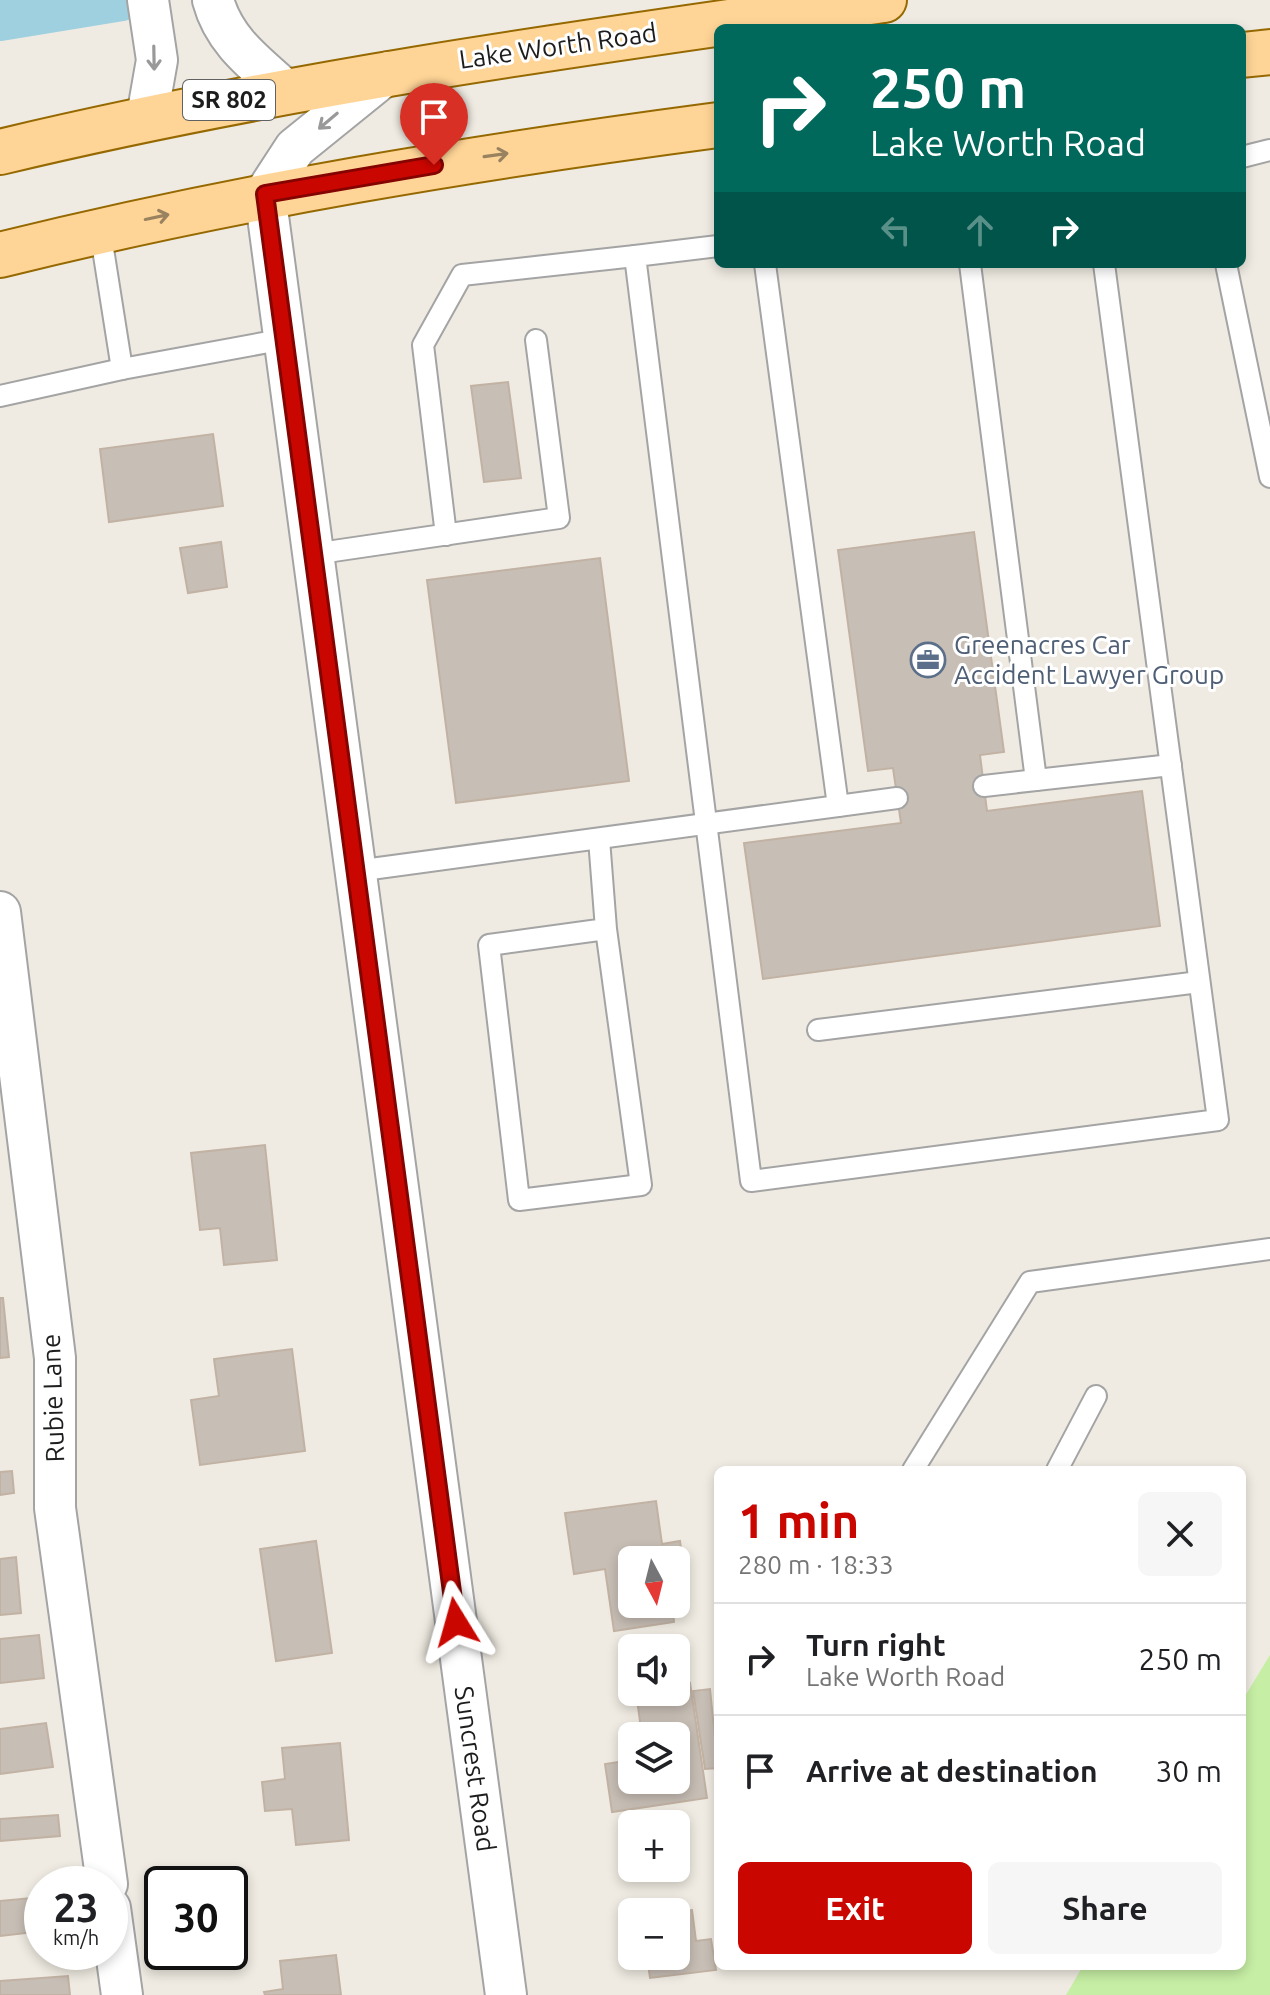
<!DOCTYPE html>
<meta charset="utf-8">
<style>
body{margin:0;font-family:Ubuntu,sans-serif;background:#f6f6f6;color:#202124;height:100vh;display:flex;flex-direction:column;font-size:30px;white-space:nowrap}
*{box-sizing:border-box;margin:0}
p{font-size:26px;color:#757577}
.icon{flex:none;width:44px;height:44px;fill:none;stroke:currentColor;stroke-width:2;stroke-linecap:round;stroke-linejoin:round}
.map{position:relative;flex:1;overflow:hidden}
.details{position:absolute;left:714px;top:1466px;width:532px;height:504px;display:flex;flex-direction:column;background:#fff;border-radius:12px;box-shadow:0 4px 12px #0003}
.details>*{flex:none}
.guide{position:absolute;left:714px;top:24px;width:532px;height:244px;border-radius:12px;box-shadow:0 4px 12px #0003;background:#00695c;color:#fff;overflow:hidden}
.needle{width:52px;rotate:173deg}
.buttons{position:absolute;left:618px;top:1546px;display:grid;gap:16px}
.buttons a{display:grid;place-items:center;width:72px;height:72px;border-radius:12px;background:#fff;box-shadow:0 4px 12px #0003;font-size:40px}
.speed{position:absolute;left:24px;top:1866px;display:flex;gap:16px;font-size:40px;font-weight:700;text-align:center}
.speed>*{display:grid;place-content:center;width:104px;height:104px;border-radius:50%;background:#fff;box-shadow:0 4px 12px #0003;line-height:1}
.speed small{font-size:20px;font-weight:400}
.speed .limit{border:4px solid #111;border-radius:12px;background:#fff;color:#111}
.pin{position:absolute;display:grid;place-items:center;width:68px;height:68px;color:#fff;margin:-82px -34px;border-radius:50% 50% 50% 0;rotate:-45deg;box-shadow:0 0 8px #0007}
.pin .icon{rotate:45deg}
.me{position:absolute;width:88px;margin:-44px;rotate:352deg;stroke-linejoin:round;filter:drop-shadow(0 0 6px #0008)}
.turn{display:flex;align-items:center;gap:28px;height:168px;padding:0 24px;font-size:36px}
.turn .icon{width:104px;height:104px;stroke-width:2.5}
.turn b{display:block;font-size:56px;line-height:68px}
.lanes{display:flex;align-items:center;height:76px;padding:0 24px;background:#0003;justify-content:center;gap:40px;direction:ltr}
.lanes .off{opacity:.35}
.round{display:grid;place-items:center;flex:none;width:84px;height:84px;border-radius:12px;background:#f6f6f6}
.overview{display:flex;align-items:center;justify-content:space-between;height:136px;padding:0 24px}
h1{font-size:48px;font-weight:600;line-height:60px;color:#ca0600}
.primary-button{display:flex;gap:16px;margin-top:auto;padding:16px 24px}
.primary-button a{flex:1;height:92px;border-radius:12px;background:#ca0600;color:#fff;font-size:32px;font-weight:600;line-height:92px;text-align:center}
.primary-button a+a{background:#f6f6f6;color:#202124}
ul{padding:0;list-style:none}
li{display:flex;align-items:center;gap:24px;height:112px;padding:0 24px;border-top:2px solid #e0e0e0}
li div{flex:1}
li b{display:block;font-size:30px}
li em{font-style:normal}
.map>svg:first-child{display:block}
.grass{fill:#c6eea4}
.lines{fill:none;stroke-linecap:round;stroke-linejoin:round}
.canal{stroke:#9fd0e0;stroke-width:42}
.building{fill:#c7beb5;stroke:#c2b2a3;stroke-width:2}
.lane-casing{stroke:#a4a4a4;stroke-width:24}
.street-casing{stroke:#a4a4a4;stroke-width:44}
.primary-casing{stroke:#966900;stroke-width:48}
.lane{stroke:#fff;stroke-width:20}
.street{stroke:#fff;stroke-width:40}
.primary{stroke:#ffd597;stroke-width:44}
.oneway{stroke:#999}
.oneway2{stroke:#998260}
.route-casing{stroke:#830400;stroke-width:20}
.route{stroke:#ca0600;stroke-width:14}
.labels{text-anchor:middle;stroke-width:6;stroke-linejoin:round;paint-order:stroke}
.shield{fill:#fff;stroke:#616161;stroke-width:2}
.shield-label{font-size:24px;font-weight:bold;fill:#1d1d1d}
.street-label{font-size:26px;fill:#1d1d1d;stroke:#fff}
.service-label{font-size:26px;fill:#4e5e75;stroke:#fff;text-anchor:start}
</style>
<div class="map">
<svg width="1270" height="1995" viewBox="0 0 1270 1995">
<rect width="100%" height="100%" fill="#efebe2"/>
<path class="grass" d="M1270,1655V1995H1066L1083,1966H1242V1701Z"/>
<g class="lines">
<path class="canal" d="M0,20L122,0"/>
</g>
<g class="building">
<path d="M508,382L521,478L484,482L471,386Z"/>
<path d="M213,434L223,506L109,522L100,449Z"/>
<path d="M974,532L1004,752L980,755L987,811L1142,791L1160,926L763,979L744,843L901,823L893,768L868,771L838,550Z"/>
<path d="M221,542L227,587L188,593L180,548Z"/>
<path d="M600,558L629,781L456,803L427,580Z"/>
<path d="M265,1145L277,1260L224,1265L220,1228L200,1230L191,1153Z"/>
<path d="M0,1298H3L9,1357L0,1358Z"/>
<path d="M292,1349L305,1451L200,1465L191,1400L219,1396L214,1359Z"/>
<path d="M12,1471L14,1493L0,1495V1472Z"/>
<path d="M656,1501L662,1544L680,1541L687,1594L676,1596V1560H632V1604H672L674,1622L614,1631L605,1569L574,1574L565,1513Z"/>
<path d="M316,1541L332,1653L276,1661L260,1549Z"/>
<path d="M16,1557L21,1613L0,1615V1559Z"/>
<path d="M39,1635L44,1678L0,1683V1639Z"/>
<path d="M690,1683L707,1798L612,1812L605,1764L632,1760V1780H676V1736H642L636,1692H676V1685Z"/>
<path d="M710,1689L718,1768L705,1769L693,1691Z"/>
<path d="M46,1723L53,1767L0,1774V1729Z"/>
<path d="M340,1743L349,1840L296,1845L292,1809L265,1811L262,1782L285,1779L282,1748Z"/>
<path d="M58,1815L60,1836L0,1841V1819Z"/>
<path d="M42,1897V1931L0,1936V1901Z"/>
<path d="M692,1910L696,1941L711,1939L716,1970L650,1978L647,1956H676L675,1912Z"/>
<path d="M336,1955L341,1995H265L264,1992L283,1989L280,1961Z"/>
<path d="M68,1976L70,1995H0V1981Z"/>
</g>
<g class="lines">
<g class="lane-casing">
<g id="lane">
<path d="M1242,157L1270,150"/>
<path d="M100,230L122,369L285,339"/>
<path d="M718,246L635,256L751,1181L1218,1120L1104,264"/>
<path d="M970,264L1036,780L1171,765"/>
<path d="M1226,264L1270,477"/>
<path d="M0,396L122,369"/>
<path d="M446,535L423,345L462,275L635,256"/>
<path d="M313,554L559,518L536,340"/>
<path d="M984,786L1036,780"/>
<path d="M838,806L897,798"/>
<path d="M599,839L606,929L489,945L519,1200L641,1185L606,929"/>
<path d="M356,871L838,806L765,264"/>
<path d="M818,1030L1199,982"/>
<path d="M913,1470L1030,1282L1270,1249"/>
<path d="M1057,1470L1096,1396"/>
</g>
</g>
<g class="street-casing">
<g id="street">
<path d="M213,0C224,41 255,63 285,90"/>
<path d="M389,72L295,148L265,194L506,1995"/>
<path d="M147,117L157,60L148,0"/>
<path d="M0,912L55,1358V1508L107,1884"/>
<path d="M110,1908L122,1995"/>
</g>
</g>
<g class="primary-casing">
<g id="primary">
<path d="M1242,55L1270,52"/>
<path d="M0,152C292,82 587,42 884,0"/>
<path d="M0,255C237,196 476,157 718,125"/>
</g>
</g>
<use href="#lane" class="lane"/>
<use href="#street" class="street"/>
<use href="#primary" class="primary"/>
</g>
<defs><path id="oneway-shaft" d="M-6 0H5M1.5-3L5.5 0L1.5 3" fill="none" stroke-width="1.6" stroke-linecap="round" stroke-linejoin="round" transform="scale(2)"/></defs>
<g class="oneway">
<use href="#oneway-shaft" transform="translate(154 58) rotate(89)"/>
<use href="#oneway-shaft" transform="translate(328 121) rotate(140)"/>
</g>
<g class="oneway2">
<use href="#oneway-shaft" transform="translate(496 155) rotate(-8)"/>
<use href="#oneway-shaft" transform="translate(157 217) rotate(-12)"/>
</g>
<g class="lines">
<g class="route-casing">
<path id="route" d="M434,165L265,194L456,1622"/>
</g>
<use href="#route" class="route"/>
</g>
<defs>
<g id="office-ring" transform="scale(1.8)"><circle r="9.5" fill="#fff" stroke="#5c6f8a" stroke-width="1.5"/><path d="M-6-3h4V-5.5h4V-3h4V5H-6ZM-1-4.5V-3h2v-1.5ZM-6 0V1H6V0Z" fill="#5c6f8a"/></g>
</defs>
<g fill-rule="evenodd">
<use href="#office-ring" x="928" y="660"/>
</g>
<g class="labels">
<rect class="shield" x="183" y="80" width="92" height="40" rx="6"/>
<g class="shield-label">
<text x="229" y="108">SR 802</text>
</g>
<g class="street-label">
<text transform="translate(558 46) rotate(-8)" y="9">Lake Worth Road</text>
<text transform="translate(53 1398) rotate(-92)" y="9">Rubie Lane</text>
<text transform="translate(475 1769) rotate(82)" y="9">Suncrest Road</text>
</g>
<g class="service-label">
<text x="954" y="654">Greenacres Car<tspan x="954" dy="30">Accident Lawyer Group</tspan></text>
</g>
</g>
</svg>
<div class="buttons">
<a><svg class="needle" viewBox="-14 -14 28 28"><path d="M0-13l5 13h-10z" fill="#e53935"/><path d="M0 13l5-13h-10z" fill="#757577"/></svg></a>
<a><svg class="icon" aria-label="sound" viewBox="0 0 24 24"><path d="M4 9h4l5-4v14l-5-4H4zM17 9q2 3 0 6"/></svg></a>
<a><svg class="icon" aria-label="layers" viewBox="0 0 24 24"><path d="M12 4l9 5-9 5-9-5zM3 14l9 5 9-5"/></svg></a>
<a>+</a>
<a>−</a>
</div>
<div class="speed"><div>23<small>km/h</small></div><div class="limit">30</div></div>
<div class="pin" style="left:434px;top:165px;background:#d93025"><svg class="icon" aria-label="arrive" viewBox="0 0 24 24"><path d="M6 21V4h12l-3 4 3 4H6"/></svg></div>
<svg class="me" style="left:456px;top:1622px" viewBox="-20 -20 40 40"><path d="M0-17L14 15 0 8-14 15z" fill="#ca0600" stroke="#fff" stroke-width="4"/></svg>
<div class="guide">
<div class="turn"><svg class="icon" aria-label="right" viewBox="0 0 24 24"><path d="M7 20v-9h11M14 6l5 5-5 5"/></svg><div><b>250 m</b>Lake Worth Road</div></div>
<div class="lanes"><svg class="icon off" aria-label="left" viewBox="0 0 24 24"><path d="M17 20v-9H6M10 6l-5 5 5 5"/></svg><svg class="icon off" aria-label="ahead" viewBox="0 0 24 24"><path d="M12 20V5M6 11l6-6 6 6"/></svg><svg class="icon" aria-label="right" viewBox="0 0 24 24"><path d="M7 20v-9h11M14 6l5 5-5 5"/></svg></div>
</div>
<section class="details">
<div class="overview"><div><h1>1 min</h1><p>280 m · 18:33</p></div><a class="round"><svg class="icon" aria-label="close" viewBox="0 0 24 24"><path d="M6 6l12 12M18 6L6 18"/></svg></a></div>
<ul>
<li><svg class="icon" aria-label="right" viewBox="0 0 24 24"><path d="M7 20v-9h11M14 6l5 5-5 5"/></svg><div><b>Turn right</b><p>Lake Worth Road</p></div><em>250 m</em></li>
<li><svg class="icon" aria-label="arrive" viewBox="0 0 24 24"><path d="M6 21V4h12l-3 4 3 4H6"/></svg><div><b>Arrive at destination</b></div><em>30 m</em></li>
</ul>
<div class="primary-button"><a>Exit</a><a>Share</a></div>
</section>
</div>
